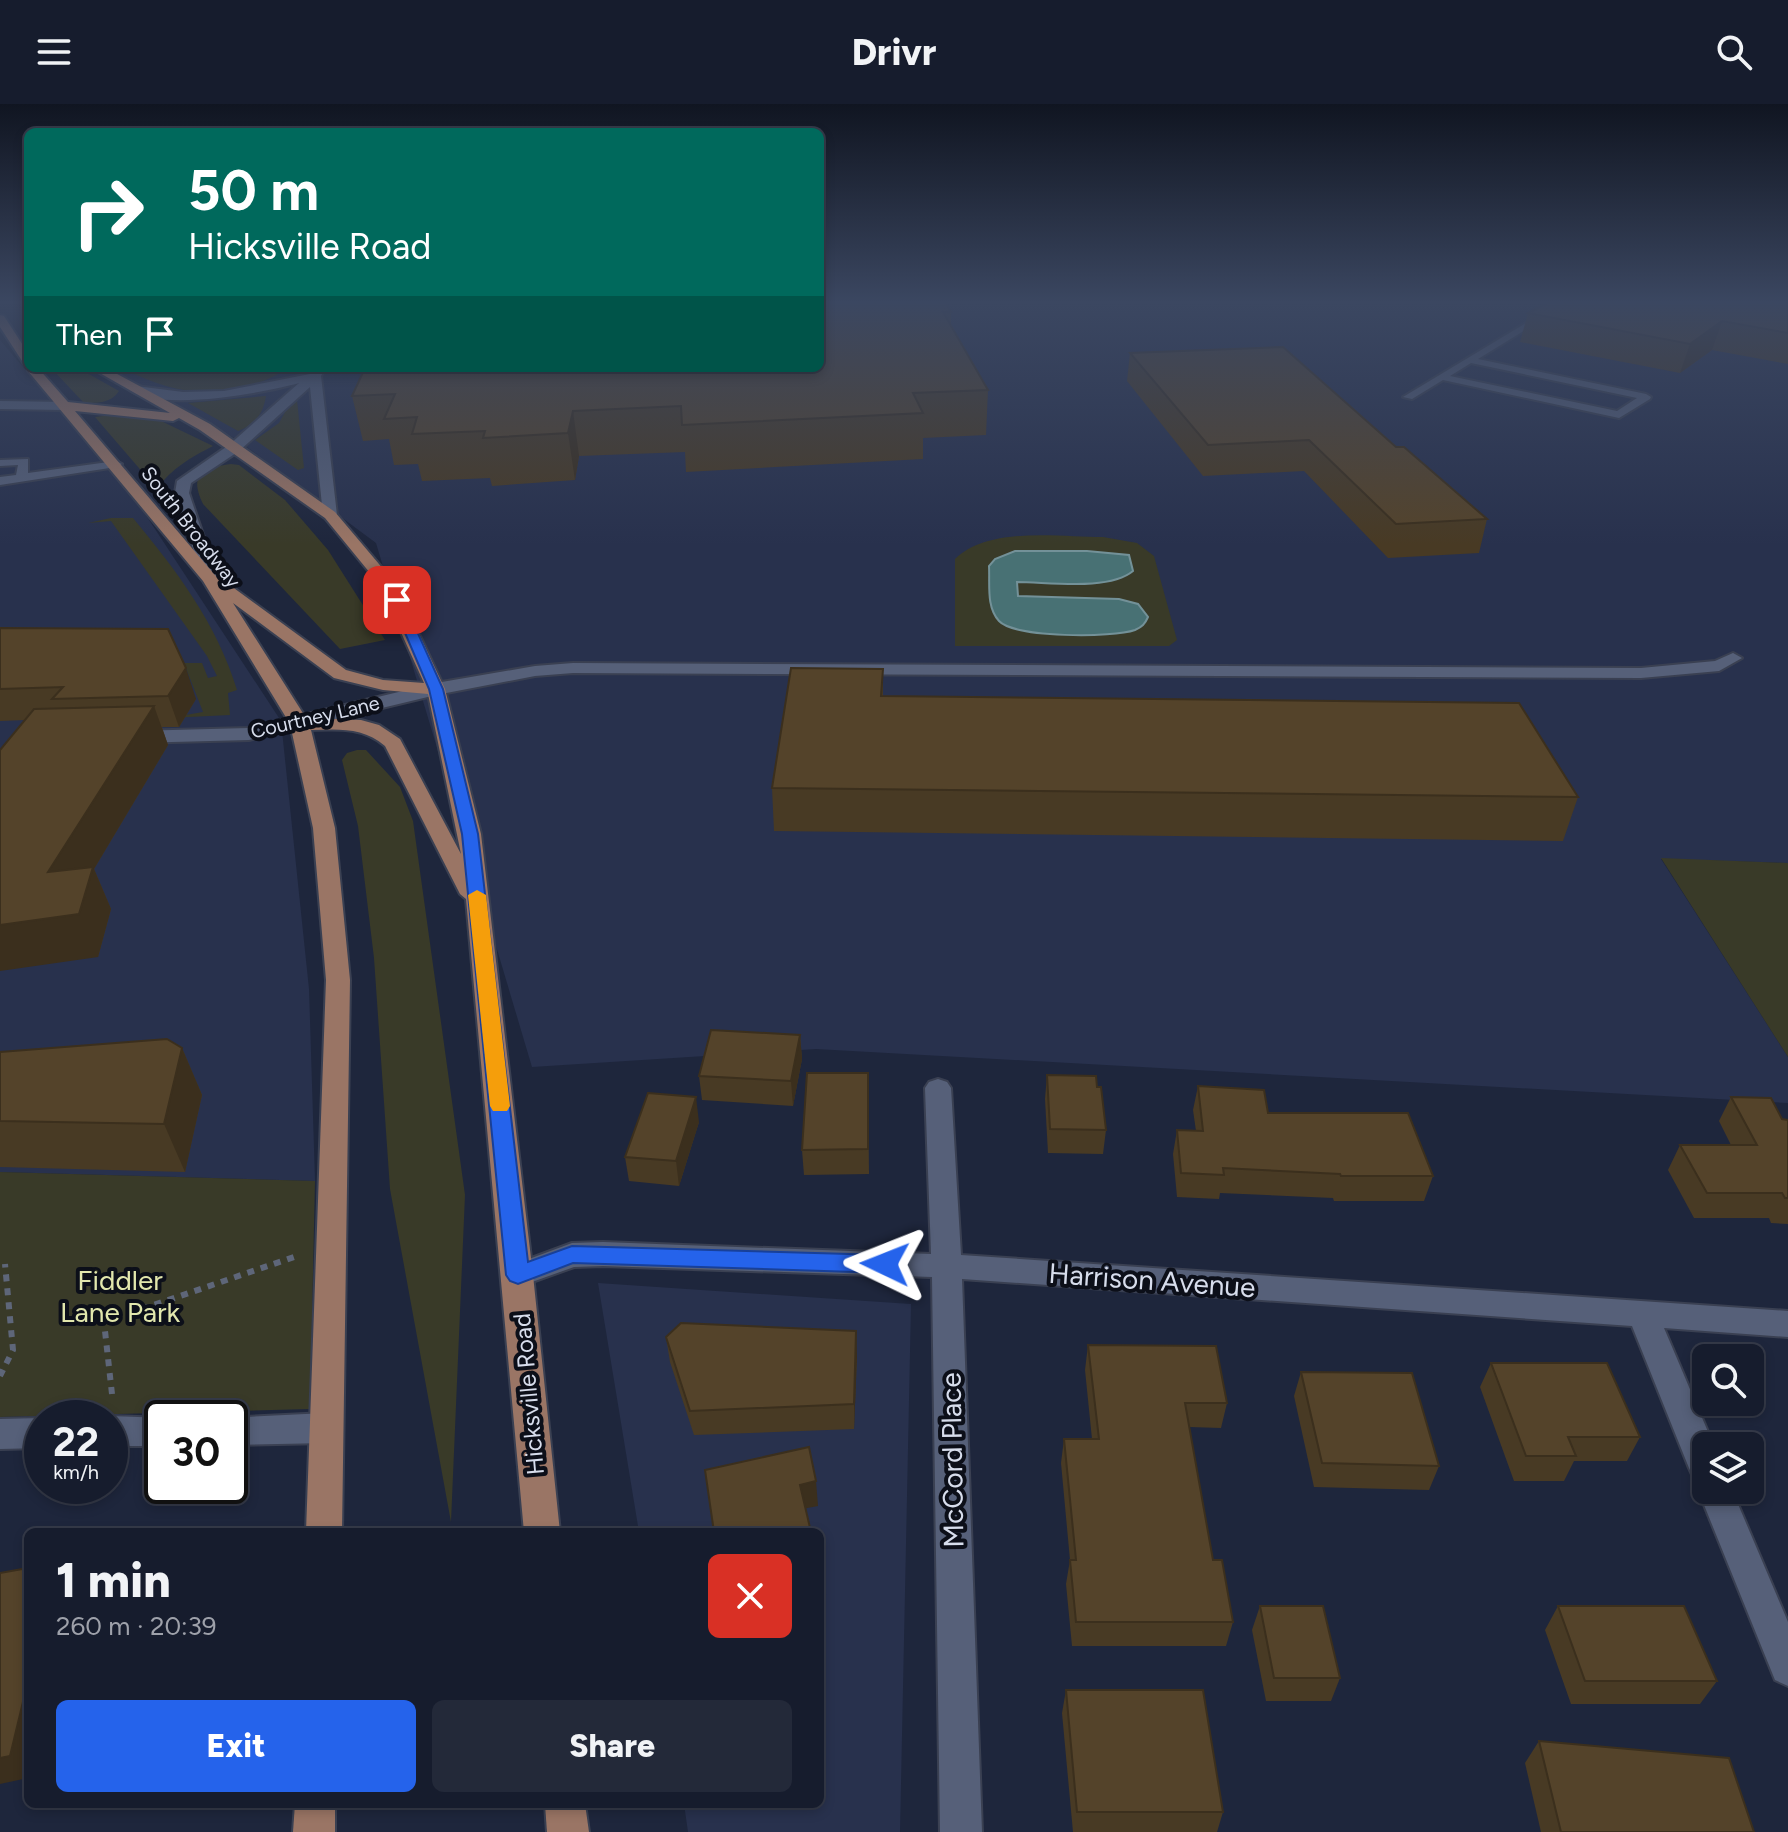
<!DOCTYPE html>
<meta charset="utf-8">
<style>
body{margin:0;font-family:Figtree,sans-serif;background:#232939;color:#f1f3f6;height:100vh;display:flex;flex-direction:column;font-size:30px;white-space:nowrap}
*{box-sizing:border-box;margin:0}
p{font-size:26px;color:#9ea1aa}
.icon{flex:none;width:44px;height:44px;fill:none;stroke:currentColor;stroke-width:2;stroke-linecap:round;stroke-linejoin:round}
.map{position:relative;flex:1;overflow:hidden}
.sheet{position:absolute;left:24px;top:1424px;width:800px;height:280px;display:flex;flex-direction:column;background:#161c2d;border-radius:12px;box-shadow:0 4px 12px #0003,0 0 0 2px #353a49}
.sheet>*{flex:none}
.banner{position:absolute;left:24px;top:24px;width:800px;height:244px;border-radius:12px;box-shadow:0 4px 12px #0003,0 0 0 2px #353a49;background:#00695c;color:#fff;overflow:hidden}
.buttons{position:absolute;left:1692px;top:1240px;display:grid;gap:16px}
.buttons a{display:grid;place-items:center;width:72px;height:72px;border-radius:12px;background:#161c2d;box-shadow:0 4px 12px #0003,0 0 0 2px #353a49;font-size:40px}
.speed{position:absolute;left:24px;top:1296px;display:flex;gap:16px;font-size:40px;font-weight:700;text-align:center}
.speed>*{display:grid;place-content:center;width:104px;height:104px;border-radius:50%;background:#161c2d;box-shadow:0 4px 12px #0003,0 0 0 2px #353a49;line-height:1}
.speed small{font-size:20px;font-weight:400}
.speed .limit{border:4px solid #111;border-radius:12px;background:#fff;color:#111}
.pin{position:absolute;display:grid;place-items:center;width:68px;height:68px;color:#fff;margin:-34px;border-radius:16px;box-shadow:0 4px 12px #0006}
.me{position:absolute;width:88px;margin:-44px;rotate:272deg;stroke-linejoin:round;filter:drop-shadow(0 0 6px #0008)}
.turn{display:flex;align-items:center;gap:28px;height:168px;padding:0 32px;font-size:36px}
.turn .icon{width:104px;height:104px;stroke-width:2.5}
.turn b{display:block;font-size:56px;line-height:68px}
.then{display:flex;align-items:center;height:76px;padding:0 32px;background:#0003;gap:16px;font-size:30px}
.round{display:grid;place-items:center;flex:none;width:84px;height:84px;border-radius:12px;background:#232939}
.headline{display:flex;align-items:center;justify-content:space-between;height:136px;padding:0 32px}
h1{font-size:48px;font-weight:800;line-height:60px}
.primary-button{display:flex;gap:16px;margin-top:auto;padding:16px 32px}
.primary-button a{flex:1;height:92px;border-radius:12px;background:#2563eb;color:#fff;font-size:32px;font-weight:800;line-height:92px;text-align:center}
.primary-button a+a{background:#232939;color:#f1f3f6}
header{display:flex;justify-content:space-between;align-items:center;height:104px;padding:0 32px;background:#161c2d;font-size:36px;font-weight:800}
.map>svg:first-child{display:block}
.built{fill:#28314d}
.green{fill:#393a28}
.water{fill:#487174;stroke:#739198;stroke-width:2}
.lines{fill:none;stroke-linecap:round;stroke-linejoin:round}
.lane-casing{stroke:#3a4052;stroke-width:4}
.street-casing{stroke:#3a4052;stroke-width:4}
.primary-casing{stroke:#3a4052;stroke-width:4}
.path{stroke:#5e6679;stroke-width:6;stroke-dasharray:7 7;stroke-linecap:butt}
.lane{fill:#566079;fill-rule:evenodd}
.street{fill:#566079;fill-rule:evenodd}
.primary{fill:#9a7565;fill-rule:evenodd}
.wall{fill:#483a24}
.shaded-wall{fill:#3b2f1d}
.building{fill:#54432a;stroke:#3b2f1d;stroke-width:2}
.route{fill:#2563eb;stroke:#184099;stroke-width:2}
.slow{fill:#f59e0b}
.labels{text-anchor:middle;stroke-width:8;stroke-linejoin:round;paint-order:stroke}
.far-street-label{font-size:20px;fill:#d7ddec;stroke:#0c0f19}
.street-label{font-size:24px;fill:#d7ddec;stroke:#0c0f19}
.near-park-label{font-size:28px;fill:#e2e7ad;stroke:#0c0f19}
.near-street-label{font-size:28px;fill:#d7ddec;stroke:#0c0f19}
</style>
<header><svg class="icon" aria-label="menu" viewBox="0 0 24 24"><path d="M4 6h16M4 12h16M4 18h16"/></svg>Drivr<svg class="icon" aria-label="search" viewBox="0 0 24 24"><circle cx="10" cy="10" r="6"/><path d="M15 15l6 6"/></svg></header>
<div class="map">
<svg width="1788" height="1728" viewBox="0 0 1788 1728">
<rect width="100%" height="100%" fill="#1e263c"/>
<g class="built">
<path d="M820,199H1788V759L1661,755L1788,953V999L816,945L532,963L376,439L236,335L109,264H820Z"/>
<path d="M0,236L134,393L281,617L309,885L315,1077L0,1068Z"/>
<path d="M598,1179L911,1200L900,1728H688L684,1700H820V1428H639Z"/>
</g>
<g class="green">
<path d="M51,264H78L119,287C111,299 99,299 84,299Z"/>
<path d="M122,264H145L156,270L280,269C224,299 177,292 122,264Z"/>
<path d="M266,292C263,310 255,321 238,327L188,299Z"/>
<path d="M297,296L304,364L298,366L255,336L279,319L290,299Z"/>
<path d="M126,309L157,315L213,342C190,354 172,364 157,385L95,313Z"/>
<path d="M231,360L239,361L285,396L328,446L385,536L340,545L203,400C189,371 201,364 231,360Z"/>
<path d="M111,414H133C177,467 217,520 237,586L228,589L230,611L168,614L203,608L184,559H202L208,574L217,572L207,552L111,417L88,419Z"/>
<path d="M1103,433L1137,439L1154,452L1177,536L1169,542H955V455C989,422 1058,433 1103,433Z"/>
<path d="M357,646H366L400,683L413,717L465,1091L451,1418L390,1085L374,854L358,722L342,656L347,649Z"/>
<path d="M1661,754L1788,759V953Z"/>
<path d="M0,1068L315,1077L310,1305L0,1313Z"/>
</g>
<path class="water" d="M1015,447H1087L1129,451L1133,467C1109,487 1049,478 1017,478L1018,492L1119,495L1138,500L1148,513C1145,520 1142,523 1135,526C1113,534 1015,534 999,517C986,503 990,480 989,462L995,455Z"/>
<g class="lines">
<g class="lane-casing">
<g id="lane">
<path d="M1559,199H1569L1478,255L1646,290L1651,293L1650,295L1619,314L1443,276L1412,295L1403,293ZM1471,259L1637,294L1617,307L1450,272Z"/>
<path d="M28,355V369L116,357L122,360L116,363L0,381V373L16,371L18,361L0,362V356Z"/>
</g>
</g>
<g class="street-casing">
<g id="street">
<path d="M313,264H325L321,272L337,411L330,415L323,411L310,283L239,347L191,379L189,389L218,475L210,480L204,478L175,389L177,377L229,341L299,279C263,289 161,308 130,286L136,282L183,288L224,287L310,270Z"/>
<path d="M0,297L66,298L72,302L66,306L0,305Z"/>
<path d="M1733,549L1742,554L1719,567L1641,574L573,569L535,572L436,591L249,636L134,639L124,633L134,627L249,624L436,579L535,562L573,559L1641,564L1715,557Z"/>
<path d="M938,975L947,978L951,984L961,1151L1788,1207V1233L1664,1224L1714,1342H1706V1386H1732L1788,1518V1582L1775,1576L1698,1386L1702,1378L1694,1375L1689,1364L1632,1222L962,1175L982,1728H940L932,1173L603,1162L574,1163L518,1183L507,1179L503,1171L507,1163L572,1139L603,1138L931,1150L925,984L929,978Z"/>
<path d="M326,1309L338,1314L343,1324L338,1334L326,1339L230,1341V1314H223Z"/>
<path d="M110,1312L166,1314H162V1342H110V1314H106Z"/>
<path d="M42,1314V1344L0,1345V1315Z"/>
</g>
</g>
<g class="primary-casing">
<g id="primary">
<path d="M0,211L4,212L28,249V264H38L68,298L170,309L91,264H106L210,320L335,408L395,479L445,585L481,730L533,1171L560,1428H524L466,795L460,790L385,642C363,623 339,625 311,626L335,724L350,876L342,1428H306L326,876L313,724L290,620L203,477L28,267V261L24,260L0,223ZM75,307L173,317L179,314L200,326L325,414L379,480L424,579L383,576L346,566L227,479L220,477ZM233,499L334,574L383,586L428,590L461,750L400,635L379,621L361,616L306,614Z"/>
<path d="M295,1700H335V1728H293Z"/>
<path d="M545,1700H585L589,1728H547Z"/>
</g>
</g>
<g class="path">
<path d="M0,1272L13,1246L5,1160"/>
<path d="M112,1290L104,1218L294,1153"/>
</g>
<use href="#lane" class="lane"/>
<use href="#street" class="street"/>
<use href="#primary" class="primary"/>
</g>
<g class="wall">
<path d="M820,199L951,208V223L988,286L986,331L923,334V355L686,368L685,348L579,352L575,376L492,382L490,374L422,377L418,360L394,361L389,335L363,337L352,292Z"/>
<path d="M1788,199V260L1712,246L1680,269L1520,238L1528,209Z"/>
<path d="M1130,249L1396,343L1487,415L1479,449L1388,454L1304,367L1203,372L1127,277Z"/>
<path d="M0,524L196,595L179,623H162L168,641L94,765L111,805L98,853L26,616L0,617Z"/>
<path d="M883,565V592L1578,693L1563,737L774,727L772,684Z"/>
<path d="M800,931L802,955L793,1002L702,996L699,972Z"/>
<path d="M182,944L202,991L185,1068L0,1063V948Z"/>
<path d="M868,969L869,1070L804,1071L802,1046Z"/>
<path d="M1047,971L1097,983L1106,1026L1103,1050L1048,1049L1045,995Z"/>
<path d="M1198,982L1433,1072L1424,1097H1334L1333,1094L1220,1089L1219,1095L1177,1093L1173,1050L1177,1026L1196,1027L1193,1006Z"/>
<path d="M1731,993L1782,1015L1788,1016V1120L1771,1119L1769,1114H1694L1668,1066L1680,1041H1731L1719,1017Z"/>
<path d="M699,1018L679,1082L629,1077L625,1053Z"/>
<path d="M666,1233L857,1252L854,1325L694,1331L670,1258Z"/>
<path d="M1088,1241L1227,1299L1221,1324L1189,1323L1213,1456L1233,1518L1226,1542H1072L1066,1480L1070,1456L1061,1359L1064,1335H1092L1085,1266Z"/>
<path d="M1491,1259L1640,1333L1627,1357H1574L1564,1377H1514L1480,1283Z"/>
<path d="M1301,1268L1439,1362L1429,1386L1314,1383L1294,1292Z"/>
<path d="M1260,1502L1340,1574L1331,1597H1266L1252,1526Z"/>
<path d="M1558,1502L1717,1577L1700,1600H1571L1545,1526Z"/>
<path d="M1066,1586L1223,1708L1217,1728H1073L1062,1609Z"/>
<path d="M1539,1637L1754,1728H1541L1525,1659Z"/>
</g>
<g class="shaded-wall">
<path d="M1722,217L1712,246L1680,269L1690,240Z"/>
<path d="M573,307L579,352L575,376L568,329Z"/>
<path d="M186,564L196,595L179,623L168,592Z"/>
<path d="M154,602L168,641L94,765L111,805L98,853L0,867V821Z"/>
<path d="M800,931L802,955L793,1002L791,977Z"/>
<path d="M182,944L202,991L185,1068L164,1020Z"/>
<path d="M696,993L699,1018L679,1082L676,1057Z"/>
<path d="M856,1227L857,1252L854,1325V1300Z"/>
<path d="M816,1377L818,1402L802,1405L800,1381Z"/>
<path d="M825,1490L826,1514L820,1521V1496Z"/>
<path d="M28,1577V1674L0,1680V1654Z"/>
</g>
<g class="building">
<path d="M820,199H946L951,208H943L988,286L913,289L923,309L682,321L681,302L573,307L568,329L483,334L485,327L412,330L417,313L384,315L395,290L352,292L365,264H820Z"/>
<path d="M1547,199H1788V229L1722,217L1690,240L1528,209Z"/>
<path d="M1283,243L1396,343H1404L1487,415L1396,420L1309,336L1208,341L1130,249Z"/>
<path d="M0,524L168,525L186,564L168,592L52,595L63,583L0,585Z"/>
<path d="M791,564L883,565L881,592L1519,599L1578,693L772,684Z"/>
<path d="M154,602L48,768L93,763L79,810L0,821V646L34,605Z"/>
<path d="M711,926L800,931L791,977L699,972Z"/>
<path d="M167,935L182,944L164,1020L0,1017V948Z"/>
<path d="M807,969H868V1045L802,1046Z"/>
<path d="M1047,971L1096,972L1097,983H1101L1106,1026L1050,1025Z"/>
<path d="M1198,982L1264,986L1268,1009H1408L1433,1072H1341L1340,1070L1223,1064L1224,1071L1181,1069L1177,1026L1203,1027Z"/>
<path d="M648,989L696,993L676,1057L625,1053Z"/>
<path d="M1731,993L1771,994L1782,1015L1788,1016V1094H1785L1782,1089H1707L1680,1041H1757Z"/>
<path d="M681,1219L856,1227L854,1300L690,1307L666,1233Z"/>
<path d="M1088,1241L1216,1242L1227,1299H1185L1213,1456H1222L1233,1518H1076L1070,1456H1076L1064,1335H1099Z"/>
<path d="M1491,1259H1607L1640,1333H1568L1576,1352H1526Z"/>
<path d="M1301,1268L1412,1269L1439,1362L1322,1359Z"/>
<path d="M809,1343L816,1377L800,1381L811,1428H714L705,1366Z"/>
<path d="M28,1464V1577L10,1652L0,1654V1469Z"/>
<path d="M820,1469L825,1490L820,1496Z"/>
<path d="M1260,1502H1323L1340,1574H1274Z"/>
<path d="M1558,1502H1684L1717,1577H1585Z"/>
<path d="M1066,1586H1203L1223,1708H1077Z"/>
<path d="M1539,1637L1729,1654L1754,1728H1561Z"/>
</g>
<linearGradient id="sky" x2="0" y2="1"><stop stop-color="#101521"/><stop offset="0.45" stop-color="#3b4761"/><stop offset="1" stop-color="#3b4761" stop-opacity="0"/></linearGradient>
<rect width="1788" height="441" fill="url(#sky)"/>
<path class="route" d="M397,492L403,496L443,585L478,730L528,1158L572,1142L885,1151L893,1154L896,1160L893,1166L885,1169L573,1159L518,1180L510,1177L506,1171L462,730L429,585L391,496Z"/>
<path class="slow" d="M477,786L486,791L510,1002L507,1007H493L490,1002L468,791Z"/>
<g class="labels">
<g class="far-street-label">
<text transform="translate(191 423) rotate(52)" y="7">South Broadway</text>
<text transform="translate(315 613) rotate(-13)" y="7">Courtney Lane</text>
</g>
<g class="street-label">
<text transform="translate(529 1290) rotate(-95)" y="8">Hicksville Road</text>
</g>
<g class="near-park-label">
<text x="120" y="1186">Fiddler<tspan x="120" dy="32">Lane Park</tspan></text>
</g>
<g class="near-street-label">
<text transform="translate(1152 1176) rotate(4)" y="10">Harrison Avenue</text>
<text transform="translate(952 1356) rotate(-91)" y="10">McCord Place</text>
</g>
</g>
</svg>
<div class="buttons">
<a><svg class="icon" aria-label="search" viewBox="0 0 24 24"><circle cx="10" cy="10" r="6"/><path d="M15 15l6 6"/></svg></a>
<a><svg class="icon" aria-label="layers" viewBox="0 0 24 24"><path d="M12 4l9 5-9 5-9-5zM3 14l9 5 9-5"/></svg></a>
</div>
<div class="speed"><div>22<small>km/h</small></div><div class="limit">30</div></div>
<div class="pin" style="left:397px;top:496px;background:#d93025"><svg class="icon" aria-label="arrive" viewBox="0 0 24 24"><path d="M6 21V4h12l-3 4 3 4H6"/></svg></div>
<svg class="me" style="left:885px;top:1160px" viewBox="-20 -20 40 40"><path d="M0-17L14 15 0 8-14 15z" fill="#2563eb" stroke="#fff" stroke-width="4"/></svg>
<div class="banner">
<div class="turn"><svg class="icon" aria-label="right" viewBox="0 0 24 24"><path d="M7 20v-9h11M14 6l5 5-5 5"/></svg><div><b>50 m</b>Hicksville Road</div></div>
<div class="then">Then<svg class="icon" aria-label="arrive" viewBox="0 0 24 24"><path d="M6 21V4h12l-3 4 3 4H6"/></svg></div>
</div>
<section class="sheet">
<div class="headline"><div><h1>1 min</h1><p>260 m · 20:39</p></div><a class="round" style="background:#d93025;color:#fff"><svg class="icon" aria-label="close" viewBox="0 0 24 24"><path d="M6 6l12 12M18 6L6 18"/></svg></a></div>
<div class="primary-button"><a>Exit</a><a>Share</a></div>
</section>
</div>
